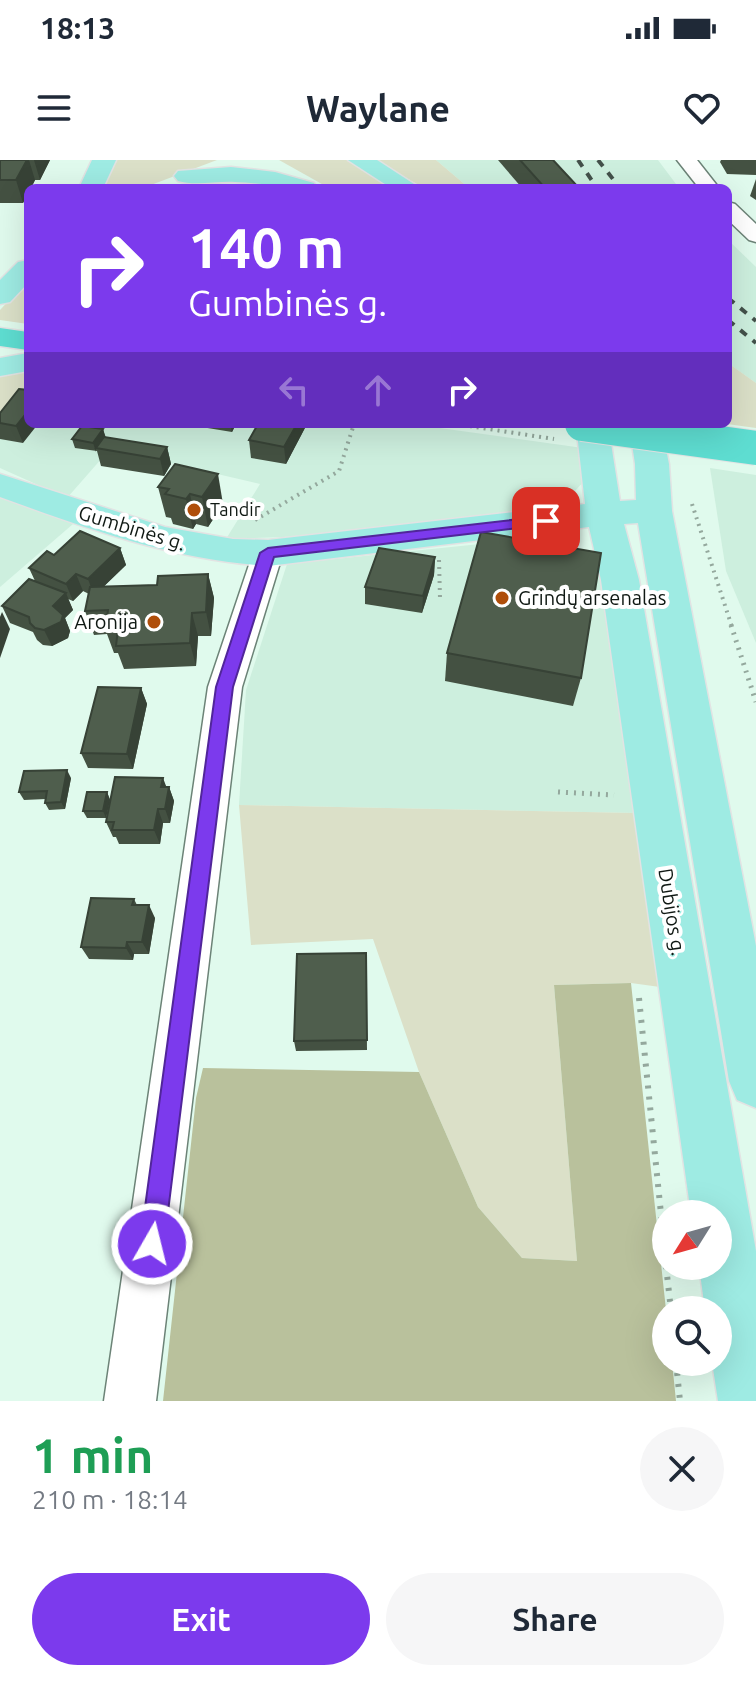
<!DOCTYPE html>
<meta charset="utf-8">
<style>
body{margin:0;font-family:Ubuntu,sans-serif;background:#f6f6f7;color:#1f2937;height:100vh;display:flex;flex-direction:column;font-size:30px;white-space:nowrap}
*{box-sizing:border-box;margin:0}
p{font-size:26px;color:#747a83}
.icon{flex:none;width:44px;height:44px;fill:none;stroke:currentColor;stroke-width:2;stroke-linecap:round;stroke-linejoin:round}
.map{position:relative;height:1241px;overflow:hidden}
.drawer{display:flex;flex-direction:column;background:#fff;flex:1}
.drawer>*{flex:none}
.hud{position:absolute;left:24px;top:24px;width:708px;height:244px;border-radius:12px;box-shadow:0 8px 32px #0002;background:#7c3aed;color:#fff;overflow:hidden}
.needle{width:52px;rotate:233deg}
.buttons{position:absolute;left:652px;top:1040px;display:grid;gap:16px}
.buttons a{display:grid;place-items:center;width:80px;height:80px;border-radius:50%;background:#fff;box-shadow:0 8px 32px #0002;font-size:40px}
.pin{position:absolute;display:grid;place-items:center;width:68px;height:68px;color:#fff;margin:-34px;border-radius:16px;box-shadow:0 4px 12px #0006}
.me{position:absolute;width:88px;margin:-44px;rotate:8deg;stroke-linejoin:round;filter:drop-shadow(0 0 6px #0008)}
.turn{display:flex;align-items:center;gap:28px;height:168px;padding:0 32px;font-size:36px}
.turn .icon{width:104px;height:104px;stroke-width:2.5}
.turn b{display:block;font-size:56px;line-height:68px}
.lanes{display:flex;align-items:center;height:76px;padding:0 32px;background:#0003;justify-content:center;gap:40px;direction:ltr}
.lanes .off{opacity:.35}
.round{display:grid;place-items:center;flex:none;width:84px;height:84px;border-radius:42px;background:#f6f6f7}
.head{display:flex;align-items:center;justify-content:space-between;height:136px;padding:0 32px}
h1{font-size:48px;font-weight:600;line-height:60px;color:#1e9e55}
.cta{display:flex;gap:16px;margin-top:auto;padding:16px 32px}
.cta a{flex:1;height:92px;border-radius:48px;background:#7c3aed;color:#fff;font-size:32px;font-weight:600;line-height:92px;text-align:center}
.cta a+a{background:#f6f6f7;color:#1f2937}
.status{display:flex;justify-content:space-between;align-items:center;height:56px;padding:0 40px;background:#fff;direction:ltr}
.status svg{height:22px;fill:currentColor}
header{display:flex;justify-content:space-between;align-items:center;height:104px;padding:0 32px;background:#fff;font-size:36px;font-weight:600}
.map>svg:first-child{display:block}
.built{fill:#cdefde}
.green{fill:#dbe0c8}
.forest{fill:#b9c19c}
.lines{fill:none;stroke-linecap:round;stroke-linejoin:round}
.minor-casing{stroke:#6c8377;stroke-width:3}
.major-casing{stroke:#e2e3e3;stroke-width:3}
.highway-casing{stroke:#e2e3e3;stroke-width:3}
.path-far2{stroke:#94a89d;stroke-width:4;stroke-dasharray:2 5;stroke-linecap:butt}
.path-far1{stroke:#94a89d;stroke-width:5;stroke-dasharray:2 6;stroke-linecap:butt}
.path{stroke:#94a89d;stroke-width:6;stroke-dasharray:3 8;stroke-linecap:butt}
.minor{fill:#fff;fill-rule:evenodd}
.major{fill:#9eebe3;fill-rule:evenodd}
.highway{fill:#5eddd1;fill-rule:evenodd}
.rail{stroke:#43514a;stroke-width:4;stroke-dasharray:8 8;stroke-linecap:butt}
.highway-bridge-casing{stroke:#e2e3e3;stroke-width:36;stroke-linecap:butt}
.path-bridge{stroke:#94a89d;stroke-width:4;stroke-dasharray:2 5;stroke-linecap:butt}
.highway-bridge{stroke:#5eddd1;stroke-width:34}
.wall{fill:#445142}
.shaded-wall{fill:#374236}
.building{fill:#4f5e4d;stroke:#374236;stroke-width:2}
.route{fill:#7c3aed;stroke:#51269a;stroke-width:2}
.poi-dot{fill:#af4e0a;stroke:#fff;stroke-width:3}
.labels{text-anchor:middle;stroke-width:8;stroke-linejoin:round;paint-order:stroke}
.far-poi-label{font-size:18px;fill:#0f1813;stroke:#fff;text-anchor:start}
.street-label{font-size:20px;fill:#0f1813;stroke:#fff}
.poi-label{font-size:20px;fill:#0f1813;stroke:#fff;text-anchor:start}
</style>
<div class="status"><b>18:13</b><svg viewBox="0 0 49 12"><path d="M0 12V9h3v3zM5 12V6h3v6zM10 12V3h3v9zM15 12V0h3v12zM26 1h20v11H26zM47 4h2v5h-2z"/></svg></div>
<header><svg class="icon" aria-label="menu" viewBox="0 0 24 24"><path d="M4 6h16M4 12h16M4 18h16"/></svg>Waylane<svg class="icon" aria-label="heart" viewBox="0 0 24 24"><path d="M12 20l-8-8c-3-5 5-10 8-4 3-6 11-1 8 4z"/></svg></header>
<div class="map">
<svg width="756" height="1241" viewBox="0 0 756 1241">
<rect width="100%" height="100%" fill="#e0faed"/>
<g class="built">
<path d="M436,0H658L679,28H469Z"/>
<path d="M728,80L756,107V223L728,203Z"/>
<path d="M28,222V264H411L583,288L586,319L564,343L538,352L284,377L226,379L260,324L110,289L67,338L0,308V262Z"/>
<path d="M710,308L756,315V483L726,411Z"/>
<path d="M0,335L73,364L0,427Z"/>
<path d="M509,381H539L569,387L603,418L637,653L239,645L246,530L287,404Z"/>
</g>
<g class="green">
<path d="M113,0H217L143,28H99Z"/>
<path d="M279,0H348L396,28H329Z"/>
<path d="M375,0H436L469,28H424Z"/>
<path d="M28,120V164L0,160V150Z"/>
<path d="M728,203L756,223V268L727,264Z"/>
<path d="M28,212V222L0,262V216Z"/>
<path d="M239,645L637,653L660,827L631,823L554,825L577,1101L522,1098L478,1047L419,912L373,779L251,785Z"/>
</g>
<path class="forest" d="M631,823L666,1150V1202H672L676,1241H163L196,938L203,908L419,912L478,1047L522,1098L577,1101L554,825Z"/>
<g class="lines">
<g class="minor-casing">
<g id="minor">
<path d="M677,0H697L719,28H699Z"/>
<path d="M728,42L735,44L756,64V82L749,80L728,60Z"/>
<path d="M268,383L279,386L283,393L242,527L156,1241H104L208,527L253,393L257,386Z"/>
</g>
</g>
<g class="major-casing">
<g id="major">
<path d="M92,0H116L103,28H79Z"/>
<path d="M348,0H377L420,28H391Z"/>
<path d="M231,7L275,12L314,23L317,28C289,28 263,23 235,22C216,21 195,26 178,21L174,16L178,11Z"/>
<path d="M28,100V123L10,142L0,144V120L18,102Z"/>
<path d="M28,193V211L0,216V198Z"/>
<path d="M576,264H608L620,341L636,340L635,304L629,264H661L669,304L672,351L756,786V948L737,940L729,921L638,363L624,364L639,420L756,1091V1241H718L712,1202H718V1150H705L699,1106H718V1054H691L601,420L589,367L268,406C174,400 88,369 0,337V314L165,367L233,379L268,380L585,344Z"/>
</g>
</g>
<g class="highway-casing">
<path id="highway" d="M0,168L28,172V190L0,186Z"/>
</g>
<g class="path-far2">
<path d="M692,344L732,467"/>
<path d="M255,360L339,311L354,264"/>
<path d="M439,400L440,438"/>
</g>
<g class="path-far1">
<path d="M731,465L756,542"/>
<path d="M558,632L614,635"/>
</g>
<g class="path">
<path d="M639,838L666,1103"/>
<path d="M666,1106L671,1150"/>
<path d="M676,1202L680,1241"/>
</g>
<use href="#minor" class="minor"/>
<use href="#major" class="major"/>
<use href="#highway" class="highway"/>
<g class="rail">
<path d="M578,0L597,28"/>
<path d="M598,0L620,28"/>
<path d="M728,138L756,161"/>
<path d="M728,160L756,183"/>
</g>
<g class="highway-bridge-casing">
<path id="highway-bridge" d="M582,264L756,288"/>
</g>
<path class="path-bridge" d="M456,264L554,279"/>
<use href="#highway-bridge" class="highway-bridge"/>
</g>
<g class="wall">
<path d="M0,0H50L40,20H35L31,28H28V33L23,43H0Z"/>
<path d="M498,0H553L579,28H522Z"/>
<path d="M721,0H756V15L727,14L720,2Z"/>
<path d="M756,19V40L750,36Z"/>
<path d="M19,229L23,283L0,279V253Z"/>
<path d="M183,264H236L232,272Z"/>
<path d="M258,264H307L286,304L251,298L249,280Z"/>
<path d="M103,269L105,277L167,287L171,304L164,316L101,306L97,291L75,288L72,279Z"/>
<path d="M175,304L223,344L208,367L196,364L193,369L173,364L171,358L166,357L158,327Z"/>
<path d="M120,388L126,405L103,427L157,425L208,414L214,438L211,476H198L196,506L124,509L118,493H114L107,474L94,475L85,451L89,434L83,431L73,441L68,439L73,450L65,458L70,471L68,478L52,486L43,485L37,480L33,472L10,463L2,446L35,421L29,408L54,395Z"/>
<path d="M435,397L434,415L422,453L365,444V427Z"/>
<path d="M447,493L581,518L573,546L445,521Z"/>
<path d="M141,528L147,544L133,609L88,608L81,593Z"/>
<path d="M71,618L65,649L49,650L45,643L46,639L24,640L19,632Z"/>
<path d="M166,627H169L174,641L170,663H163L160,684H119L116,677H113L106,662Z"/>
<path d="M107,632L110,640L106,658H87L83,651Z"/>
<path d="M134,739L137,745L155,758L149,794H134L133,800L89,799L81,787Z"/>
<path d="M366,793L367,890L296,891L294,881Z"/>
</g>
<g class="shaded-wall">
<path d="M27,0H29L35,20L31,28H28V33L23,43L16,20Z"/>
<path d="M34,0H50L40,20Z"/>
<path d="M28,251V264H38L23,283L16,266Z"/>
<path d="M230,264H236L232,272Z"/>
<path d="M297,264H307L286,304L284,287Z"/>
<path d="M103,269L106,278L96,288V292L93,283Z"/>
<path d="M167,287L171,304L164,316L160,299Z"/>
<path d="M218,314L223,344L208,367L202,337Z"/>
<path d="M190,334L196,364L193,369L186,339Z"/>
<path d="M120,388L126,405L94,436L88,419Z"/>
<path d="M435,397L434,415L422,453L423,436Z"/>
<path d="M76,414L83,431L73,441L66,424Z"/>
<path d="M208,414L214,438L211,476L206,452Z"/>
<path d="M66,433L73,450L65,458L70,471L68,478L52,486L44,470L53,446Z"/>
<path d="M2,452L10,469L0,498V457Z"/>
<path d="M192,453L198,476L196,506L190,483Z"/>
<path d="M141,528L147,544L133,609L127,594Z"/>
<path d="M67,610L71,618L65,649L61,642Z"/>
<path d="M163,618L168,631L169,627L174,641L170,663L165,649L161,627Z"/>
<path d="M107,632L110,640L106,658L103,651Z"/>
<path d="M158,649L163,663L160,684L154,670Z"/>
<path d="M149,745L155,758L149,794L142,782Z"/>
<path d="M127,782L134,794L133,800L126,788Z"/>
</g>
<g class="building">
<path d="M0,0H27L16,20H0Z"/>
<path d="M520,0H553L579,28H545Z"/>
<path d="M19,229L28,230V251L16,266L0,263V253Z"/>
<path d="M258,264H297L284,287L249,280Z"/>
<path d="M82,266L103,269L93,283L72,279Z"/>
<path d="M104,277L167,287L160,299L96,288Z"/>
<path d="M175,304L218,314L202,337L190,334L186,339L165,334L169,329L158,327Z"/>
<path d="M80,371L120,388L88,419L76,414L66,424L29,408L47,391L54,395Z"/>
<path d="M481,372L601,393L581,518L447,493Z"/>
<path d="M379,388L435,397L423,436L365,427Z"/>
<path d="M208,414L206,452L192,453L190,483L116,486L118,469L105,470L108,450L85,451L90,427L157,425L158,416Z"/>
<path d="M29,419L66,433L53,446L63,455L61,462L44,470L35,468L30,463L29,457L2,446Z"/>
<path d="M98,527L141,528L127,594L81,593Z"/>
<path d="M67,610L61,642L45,643L47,631L19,632L24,611Z"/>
<path d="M115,617L163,618L161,627H169L165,649H158L154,670H112L114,662H106Z"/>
<path d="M87,632H107L103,651H83Z"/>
<path d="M91,738L134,739L132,745H149L142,782H127L126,788L81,787Z"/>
<path d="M366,793L367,880L294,881L297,794Z"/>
</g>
<path class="route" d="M546,356L554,361L552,364L274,397L233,527L164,1084L161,1093L152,1097L143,1093L140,1084L216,527L260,393L268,388Z"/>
<g class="poi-dot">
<circle cx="194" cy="350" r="8"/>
<circle cx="502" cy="438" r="8"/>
<circle cx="154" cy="462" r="8"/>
</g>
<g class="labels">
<g class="far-poi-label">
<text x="210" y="356">Tandir</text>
</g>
<g class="street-label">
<text transform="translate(132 368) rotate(17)" y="7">Gumbinės g.</text>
<text transform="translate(672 752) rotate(81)" y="7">Dubijos g.</text>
</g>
<g class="poi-label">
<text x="518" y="445">Grindų arsenalas</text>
<text x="138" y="469" text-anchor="end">Aronija</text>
</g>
</g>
</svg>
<div class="buttons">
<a><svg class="needle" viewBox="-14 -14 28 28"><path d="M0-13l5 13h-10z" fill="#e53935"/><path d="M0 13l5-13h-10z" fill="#747a83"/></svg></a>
<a><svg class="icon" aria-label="search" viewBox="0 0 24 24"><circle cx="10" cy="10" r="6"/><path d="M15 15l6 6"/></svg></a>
</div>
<div class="pin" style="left:546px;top:361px;background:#d93025"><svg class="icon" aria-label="arrive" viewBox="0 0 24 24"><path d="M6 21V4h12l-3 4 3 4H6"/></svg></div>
<svg class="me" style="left:152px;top:1084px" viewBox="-20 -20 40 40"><circle r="17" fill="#7c3aed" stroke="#fff" stroke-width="3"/><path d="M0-11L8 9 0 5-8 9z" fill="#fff"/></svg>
<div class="hud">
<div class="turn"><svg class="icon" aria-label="right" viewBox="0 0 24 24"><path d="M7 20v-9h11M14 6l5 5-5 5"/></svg><div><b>140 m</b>Gumbinės g.</div></div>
<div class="lanes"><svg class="icon off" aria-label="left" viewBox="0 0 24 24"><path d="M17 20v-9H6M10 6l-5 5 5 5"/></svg><svg class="icon off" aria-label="ahead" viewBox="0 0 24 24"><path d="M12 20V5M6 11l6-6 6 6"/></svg><svg class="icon" aria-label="right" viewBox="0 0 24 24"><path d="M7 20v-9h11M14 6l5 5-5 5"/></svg></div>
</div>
</div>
<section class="drawer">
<div class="head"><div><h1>1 min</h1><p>210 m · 18:14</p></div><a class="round"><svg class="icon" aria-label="close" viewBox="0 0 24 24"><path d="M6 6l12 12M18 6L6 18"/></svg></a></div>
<div class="cta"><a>Exit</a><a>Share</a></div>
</section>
